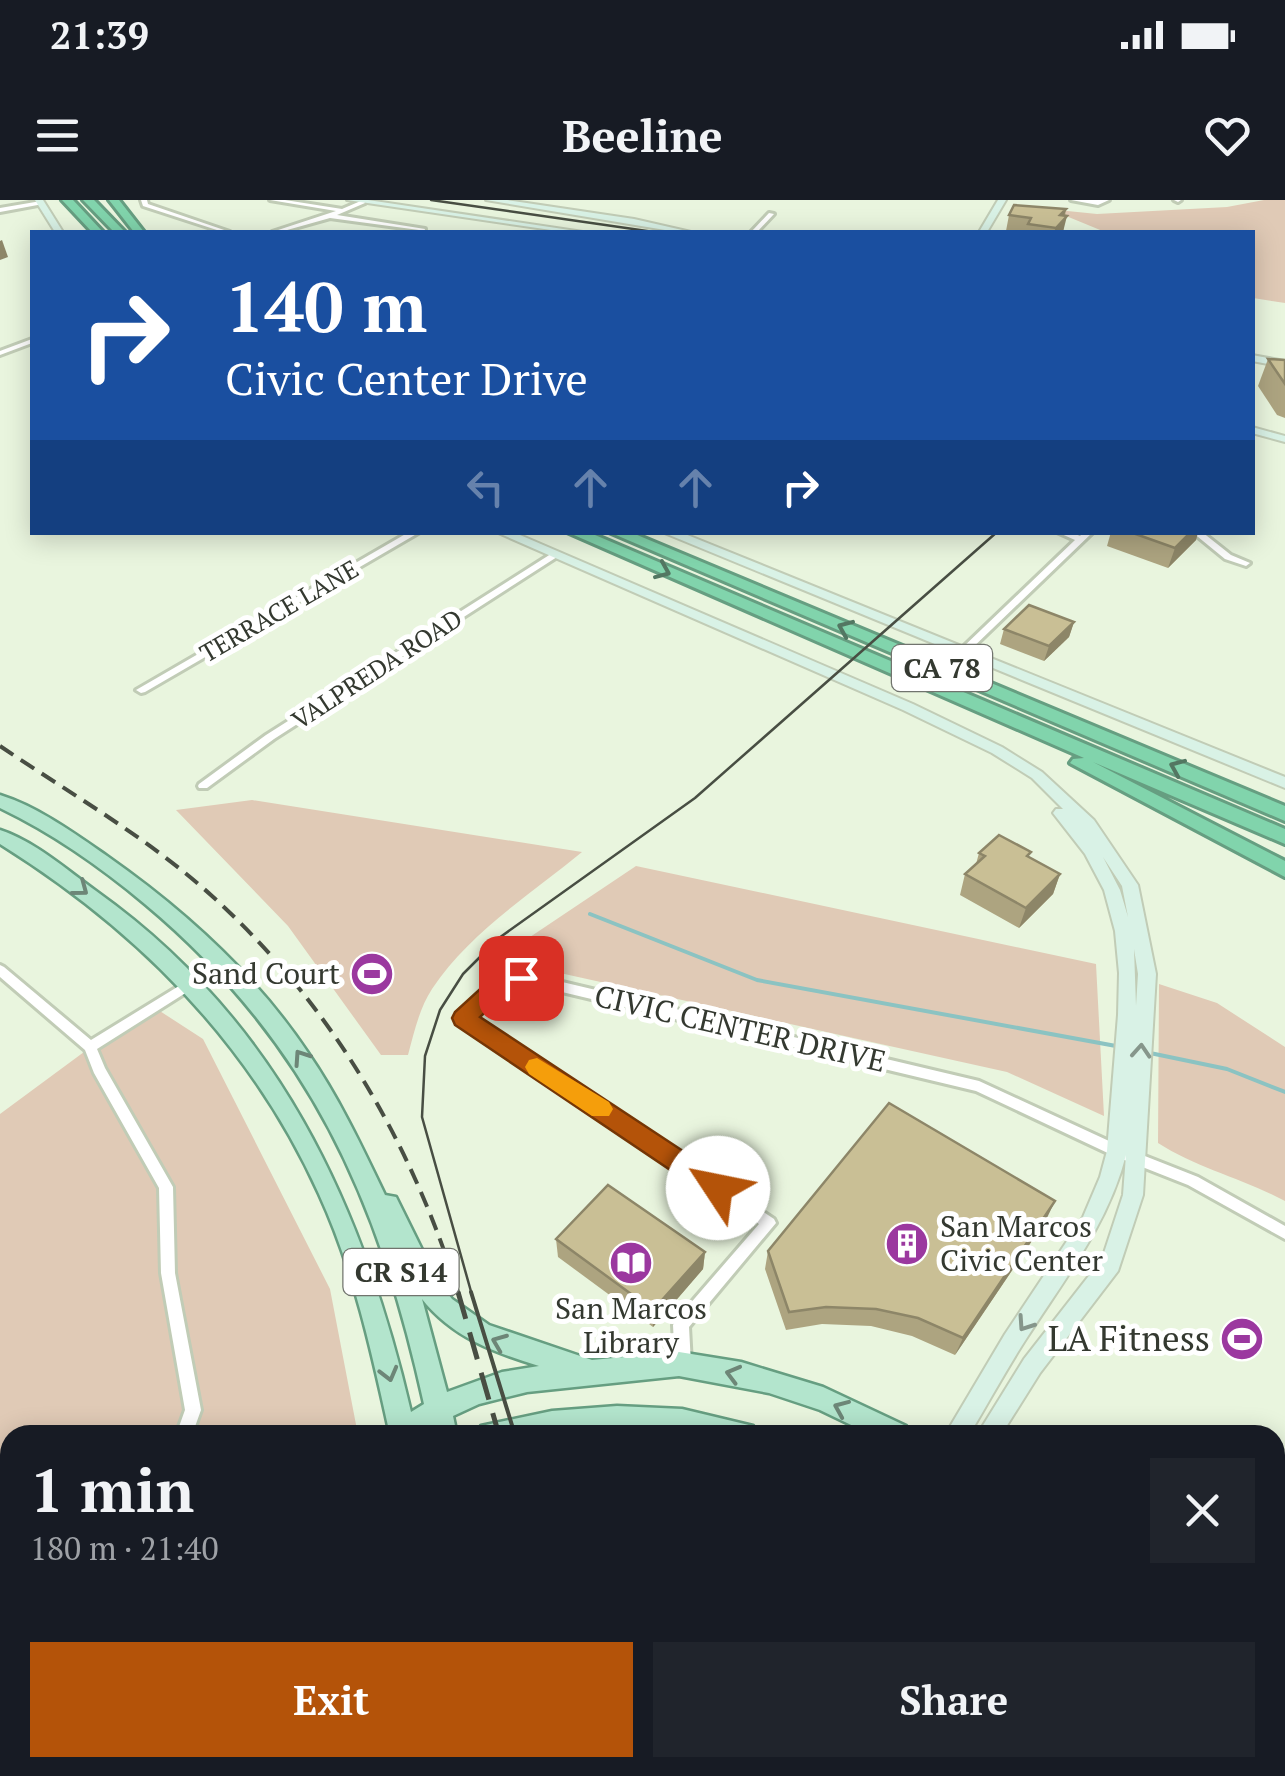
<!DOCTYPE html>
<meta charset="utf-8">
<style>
body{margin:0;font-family:"PT Serif",serif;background:#20242c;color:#f1f3f6;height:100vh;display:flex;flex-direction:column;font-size:38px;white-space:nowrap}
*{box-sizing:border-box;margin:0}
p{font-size:32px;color:#9ea1a6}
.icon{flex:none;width:55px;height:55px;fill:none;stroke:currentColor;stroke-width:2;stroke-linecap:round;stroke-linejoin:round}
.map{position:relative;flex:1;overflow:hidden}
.drawer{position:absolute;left:0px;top:1225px;width:1285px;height:352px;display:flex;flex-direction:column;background:#171b24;border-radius:30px 30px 0 0;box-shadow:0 5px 25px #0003}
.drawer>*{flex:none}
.hud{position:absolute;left:30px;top:30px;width:1225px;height:305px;border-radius:0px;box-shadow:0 5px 25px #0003;background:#1a4fa0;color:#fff;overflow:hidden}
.pin{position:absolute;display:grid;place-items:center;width:85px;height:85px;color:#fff;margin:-42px;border-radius:20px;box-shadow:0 5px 15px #0006}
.me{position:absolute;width:110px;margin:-55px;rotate:304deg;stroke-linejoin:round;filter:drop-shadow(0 0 8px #0008)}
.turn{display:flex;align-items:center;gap:35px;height:210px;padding:0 30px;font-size:45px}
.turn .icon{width:130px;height:130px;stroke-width:2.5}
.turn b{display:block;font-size:70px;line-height:85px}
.lanes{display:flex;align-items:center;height:95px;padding:0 30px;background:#0003;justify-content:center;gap:50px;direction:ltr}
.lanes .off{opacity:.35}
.round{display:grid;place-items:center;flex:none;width:105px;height:105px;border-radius:0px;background:#20242c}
.summary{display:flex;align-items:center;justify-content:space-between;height:170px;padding:0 30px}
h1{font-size:60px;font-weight:700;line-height:75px}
.primary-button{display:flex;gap:20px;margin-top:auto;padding:20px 30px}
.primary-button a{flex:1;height:115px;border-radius:0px;background:#b45309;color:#fff;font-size:40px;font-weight:700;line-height:115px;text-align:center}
.primary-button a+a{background:#20242c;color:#f1f3f6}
.status{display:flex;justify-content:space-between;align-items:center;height:70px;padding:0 50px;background:#171b24;direction:ltr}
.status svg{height:28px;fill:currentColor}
header{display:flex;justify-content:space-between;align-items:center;height:130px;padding:0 30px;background:#171b24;font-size:45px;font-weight:700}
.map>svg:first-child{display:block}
.green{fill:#e0cab6}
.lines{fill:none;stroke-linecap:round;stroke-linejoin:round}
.stream{stroke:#8bc3c2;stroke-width:4}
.street-casing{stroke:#c1ccb6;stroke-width:6}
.secondary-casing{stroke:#c1ccb6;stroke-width:4}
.primary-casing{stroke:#669e81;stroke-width:5}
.highway-casing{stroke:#669e81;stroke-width:6}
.street{fill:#fff;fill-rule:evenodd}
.secondary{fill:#d9f2e6;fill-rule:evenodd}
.primary{fill:#b3e5cd;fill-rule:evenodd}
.highway{fill:#81d4ac;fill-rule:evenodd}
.tram-far1{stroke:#484e43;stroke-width:2.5}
.tram{stroke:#484e43;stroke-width:4}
.rail-far1{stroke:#484e43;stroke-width:4;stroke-dasharray:16 9;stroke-linecap:butt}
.rail{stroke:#484e43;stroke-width:5;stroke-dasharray:28 14;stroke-linecap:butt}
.wall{fill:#ada480}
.shaded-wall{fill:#8d8668}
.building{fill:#c9bf95;stroke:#8d8668;stroke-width:2.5}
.oneway{stroke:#537762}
.oneway2{stroke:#6d8677}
.oneway3{stroke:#86968b}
.route{fill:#b45309;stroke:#753606;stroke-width:2.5}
.slow{fill:#f59e0b}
.labels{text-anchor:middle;stroke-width:10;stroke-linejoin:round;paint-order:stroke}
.far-street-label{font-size:25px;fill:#343930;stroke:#fff}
.shield{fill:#fff;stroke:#71746e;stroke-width:2.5}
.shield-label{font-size:28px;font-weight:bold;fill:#343930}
.poi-label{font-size:30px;fill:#343930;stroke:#fff;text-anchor:end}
.street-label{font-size:30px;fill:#343930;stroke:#fff}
.near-poi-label{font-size:35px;fill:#343930;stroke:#fff;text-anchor:end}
</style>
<div class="status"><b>21:39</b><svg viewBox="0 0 49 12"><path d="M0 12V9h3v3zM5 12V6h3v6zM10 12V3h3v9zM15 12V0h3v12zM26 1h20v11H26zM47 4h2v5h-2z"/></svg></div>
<header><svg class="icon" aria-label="menu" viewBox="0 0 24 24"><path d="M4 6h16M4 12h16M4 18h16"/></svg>Beeline<svg class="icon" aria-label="heart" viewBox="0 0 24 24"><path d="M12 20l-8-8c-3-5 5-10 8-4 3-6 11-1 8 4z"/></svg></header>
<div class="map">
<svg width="1285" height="1576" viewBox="0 0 1285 1576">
<rect width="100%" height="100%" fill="#e9f5de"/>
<g class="green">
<path d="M1264,0H1285V103L1253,98L1252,32H1105L1054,11L1008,5L1097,14L1227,7Z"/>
<path d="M252,600L582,652C531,694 469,733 432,789C419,809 414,833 408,855H381L288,726L176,610Z"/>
<path d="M636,666L1096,764L1104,916L1007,872L497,759Z"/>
<path d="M1159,784L1217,803L1285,847V1001C1244,979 1197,968 1158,943Z"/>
<path d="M149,804L203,839L330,1089L358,1235H10V1568H423L425,1576H0V914Z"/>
</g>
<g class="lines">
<g class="stream">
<path d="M590,714L757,780L1116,846"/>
<path d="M1150,853L1227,869L1285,892"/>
</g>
<g class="street-casing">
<g id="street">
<path d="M141,0H147L148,4L230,32H223L143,6Z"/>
<path d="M270,0H285L342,9L363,0L365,3L337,15L425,29L424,32H418L419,30L330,18L280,32H272L336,11Z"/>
<path d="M1071,0H1109L1098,5Z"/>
<path d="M1174,0H1181L1178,2Z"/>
<path d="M41,1L43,4L0,12V8Z"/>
<path d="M769,13L774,14L757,32H751Z"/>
<path d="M32,139V143L0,155V151Z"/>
<path d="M409,332H420L145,492L141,493L136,490Z"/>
<path d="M1057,332H1070L1080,336L1084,332H1093L966,454H960V450L1075,340Z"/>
<path d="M1192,332H1202L1231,355L1250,363L1246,366L1225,359Z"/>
<path d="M554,352L558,355L557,357L274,539L207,588H199L198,586L199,584L266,535Z"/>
<path d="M0,765L4,767L91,840L187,781L191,779L197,784L195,787L97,849L105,868L173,987L175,1073L201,1210L192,1235H176L185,1210L161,1073L159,988L94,873L85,850L0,777Z"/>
<path d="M509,775L537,776L979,881L1122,947L1198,977L1285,1026V1039L1188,985L1112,955L976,891L537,786L512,785L473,818L774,1019L776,1023L689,1127L691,1164L689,1169L683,1171L677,1169L675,1164L673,1125L676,1120L759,1024L459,821L458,818L459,815L505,777Z"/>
</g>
</g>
<g class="secondary-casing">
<g id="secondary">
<path d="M35,0H43L63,32H55Z"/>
<path d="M347,0H368L583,32H565Z"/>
<path d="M486,0H507L634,19L691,32H677Z"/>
<path d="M998,0H1006L987,32H979Z"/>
<path d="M1252,155L1285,161V167L1252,161Z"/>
<path d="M1252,227L1285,236V242L1252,233Z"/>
<path d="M496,332H513L913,504L1002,547L1042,572L1094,620L1138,685L1156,774L1143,995L1118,1071L1040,1173L1001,1235H977L1024,1159L1102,1059L1123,995L1126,955C1108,1024 1066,1077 1028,1136C1007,1168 989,1202 969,1235H945L1005,1134L1083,1017L1100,977L1107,951L1118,815L1119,773L1115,731L1104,690L1085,654L1053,613L1056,609H1063L1032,578L992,553L903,510ZM1103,657L1122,686L1128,717L1120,690ZM1134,749L1138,774L1136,806Z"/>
<path d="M662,332H680L1285,577V588Z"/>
<path d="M10,1388V1413L0,1417V1392Z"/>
</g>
</g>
<g class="primary-casing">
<g id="primary">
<path d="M0,595C38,607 74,633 107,656C184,710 256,775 308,853C339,898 362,947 385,995L396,997L437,1080L452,1099L489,1125L592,1160L679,1152L741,1162L823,1187L906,1226L910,1235H872L820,1210L769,1193L679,1176L527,1192L479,1204L453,1216L457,1235H431L430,1230L422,1235H390C372,1153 354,1070 319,994C251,844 138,730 0,644V630C34,641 67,670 96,691C277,820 362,1002 411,1212L424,1204C379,1000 309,841 145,704C101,667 52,633 0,608ZM422,1099C452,1137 493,1152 539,1166L502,1172L447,1192Z"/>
<path d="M617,1206L682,1209L753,1226L757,1235L617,1232L477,1235L481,1226L552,1211Z"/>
<path d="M459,1568H489L491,1576H461Z"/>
<path d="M500,1568H530L532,1576H502Z"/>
<path d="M1124,1568H1156L1159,1576H1127Z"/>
<path d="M1202,1568H1234L1237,1576H1205Z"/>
</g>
</g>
<g class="highway-casing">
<g id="highway">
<path d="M62,0H73L103,32H92Z"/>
<path d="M83,0H94L125,32H114Z"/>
<path d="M109,0H119L144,32H134Z"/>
<path d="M567,332H588L1285,629V644L1093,562L1285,661V677L1070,563L1073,559L1084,558Z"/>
<path d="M609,332H630L1285,606V621Z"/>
</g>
</g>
<use href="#street" class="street"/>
<use href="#secondary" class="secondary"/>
<use href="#primary" class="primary"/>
<use href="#highway" class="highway"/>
<g class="tram-far1">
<path d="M431,0L654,32"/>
<path d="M472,1095L422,917L425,856L440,810L463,774L499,738L695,598L997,332"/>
</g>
<g class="tram">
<path d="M471,1092L515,1235"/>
<path d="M601,1568L603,1576"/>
</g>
<path class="rail-far1" d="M0,546C71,594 148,638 212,696C331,804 411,941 459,1095"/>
<g class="rail">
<path d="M458,1092L499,1235"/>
<path d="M582,1568L584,1576"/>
</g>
</g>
<g class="wall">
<path d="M1066,9L1063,32H1019L1006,31L1009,15Z"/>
<path d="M1268,159L1285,160V218L1277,215L1258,186Z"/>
<path d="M1111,332H1198L1196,340L1168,368L1107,346Z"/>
<path d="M1074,422L1069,437L1044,461L1000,444L1004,429Z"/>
<path d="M979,653L1029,657L1060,674L1053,694L1019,728L960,695L965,674L976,664Z"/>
<path d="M1046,1020L955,1155L912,1136L871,1126L822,1124L786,1130L765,1069L768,1051Z"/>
<path d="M556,1039L705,1052L703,1069L653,1127L558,1057Z"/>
</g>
<g class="shaded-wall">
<path d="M1066,9L1063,20L1067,16L1063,32H1054L1060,15Z"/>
<path d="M2,40L8,57L0,60V41Z"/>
<path d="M1191,332H1198L1196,340L1168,368L1175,348Z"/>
<path d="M1074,422L1069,437L1044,461L1049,446Z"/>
<path d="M1060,674L1053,694L1019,728L1026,708Z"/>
<path d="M1055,1001L1046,1020L955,1155L963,1138Z"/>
<path d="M705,1052L703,1069L653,1127V1110Z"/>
</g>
<g class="building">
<path d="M1014,5L1066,9L1060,15L1067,16L1056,28L1028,24L1031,18L1009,15Z"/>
<path d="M1268,159L1285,160V184Z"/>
<path d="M1130,332H1191L1175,348Z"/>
<path d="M1029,405L1074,422L1049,446L1004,429Z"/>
<path d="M999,635L1031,652L1027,656L1060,674L1026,708L965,674L985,656L979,653Z"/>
<path d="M889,903L1055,1001L963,1138L918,1118L876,1109L826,1107L789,1112L768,1051Z"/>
<path d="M608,985L705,1052L653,1110L556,1039Z"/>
</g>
<defs><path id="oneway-chevron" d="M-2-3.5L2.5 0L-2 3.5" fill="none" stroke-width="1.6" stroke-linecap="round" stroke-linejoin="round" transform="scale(2.5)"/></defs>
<g class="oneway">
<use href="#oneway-chevron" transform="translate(663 371) rotate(23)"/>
<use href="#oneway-chevron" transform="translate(845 428) rotate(-157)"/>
<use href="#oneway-chevron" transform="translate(1177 567) rotate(-157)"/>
</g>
<g class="oneway2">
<use href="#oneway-chevron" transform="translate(81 689) rotate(37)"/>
<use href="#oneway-chevron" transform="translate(301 857) rotate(-124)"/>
<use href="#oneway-chevron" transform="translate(499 1142) rotate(-158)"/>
<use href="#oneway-chevron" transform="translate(389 1174) rotate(75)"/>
<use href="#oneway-chevron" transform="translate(733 1174) rotate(-165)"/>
<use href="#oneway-chevron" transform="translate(841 1208) rotate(-157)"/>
</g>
<g class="oneway3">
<use href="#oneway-chevron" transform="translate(1141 851) rotate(-86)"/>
<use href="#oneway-chevron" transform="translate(1025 1124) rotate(124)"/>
</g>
<path class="route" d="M521,770L529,772L532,778L529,784L507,791L480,817L727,980L731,988L727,996L718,999L709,996L455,825L452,818L455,812L491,779Z"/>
<path class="slow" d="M537,858L609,902L613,909L609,916H592L529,874L525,867L529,860Z"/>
<defs>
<g id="stadium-disc" transform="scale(2.25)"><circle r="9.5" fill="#9b389f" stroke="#fff"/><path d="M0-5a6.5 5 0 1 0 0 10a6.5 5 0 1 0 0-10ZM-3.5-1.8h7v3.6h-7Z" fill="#fff"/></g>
<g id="building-disc" transform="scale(2.25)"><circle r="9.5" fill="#9b389f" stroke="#fff"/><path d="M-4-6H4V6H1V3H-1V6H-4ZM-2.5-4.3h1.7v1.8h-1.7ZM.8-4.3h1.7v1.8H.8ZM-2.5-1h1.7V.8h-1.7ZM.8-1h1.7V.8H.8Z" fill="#fff"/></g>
<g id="library-disc" transform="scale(2.25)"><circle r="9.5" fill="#9b389f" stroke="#fff"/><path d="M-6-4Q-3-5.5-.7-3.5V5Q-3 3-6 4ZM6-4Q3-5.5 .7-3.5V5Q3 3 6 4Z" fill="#fff"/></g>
</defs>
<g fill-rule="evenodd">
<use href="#stadium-disc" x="372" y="774"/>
<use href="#building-disc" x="907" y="1044"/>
<use href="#library-disc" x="631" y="1063"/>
<use href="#stadium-disc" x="1242" y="1139"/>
</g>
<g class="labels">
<g class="far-street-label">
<text transform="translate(279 411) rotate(-30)" y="9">TERRACE LANE</text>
<text transform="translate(377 469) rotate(-33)" y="9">VALPREDA ROAD</text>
</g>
<g class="shield">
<rect x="892" y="445" width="100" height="46" rx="8"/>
<rect x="343.5" y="1049" width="115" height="46" rx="8"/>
</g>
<g class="shield-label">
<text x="942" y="478">CA 78</text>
<text x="401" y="1082">CR S14</text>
</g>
<g class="poi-label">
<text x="340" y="784">Sand Court</text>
<text x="940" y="1037" text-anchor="start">San Marcos<tspan x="940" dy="34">Civic Center</tspan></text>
<text x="631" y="1119" text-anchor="middle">San Marcos<tspan x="631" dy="34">Library</tspan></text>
</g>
<g class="street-label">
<text transform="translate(740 829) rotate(13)" y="10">CIVIC CENTER DRIVE</text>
</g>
<g class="near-poi-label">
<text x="1210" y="1151">LA Fitness</text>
</g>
</g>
</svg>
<div class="pin" style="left:521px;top:778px;background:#d93025"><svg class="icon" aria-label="arrive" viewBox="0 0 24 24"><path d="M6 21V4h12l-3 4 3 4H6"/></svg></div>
<svg class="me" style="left:718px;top:988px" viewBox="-20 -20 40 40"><circle r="19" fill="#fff"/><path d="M0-13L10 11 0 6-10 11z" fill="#b45309"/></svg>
<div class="hud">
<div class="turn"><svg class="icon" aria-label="right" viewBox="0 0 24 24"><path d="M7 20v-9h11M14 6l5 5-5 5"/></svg><div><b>140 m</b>Civic Center Drive</div></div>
<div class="lanes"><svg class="icon off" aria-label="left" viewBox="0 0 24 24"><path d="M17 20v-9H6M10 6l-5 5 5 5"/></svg><svg class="icon off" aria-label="ahead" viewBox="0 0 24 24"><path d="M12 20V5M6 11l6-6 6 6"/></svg><svg class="icon off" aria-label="ahead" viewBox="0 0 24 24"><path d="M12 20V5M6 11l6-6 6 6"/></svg><svg class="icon" aria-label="right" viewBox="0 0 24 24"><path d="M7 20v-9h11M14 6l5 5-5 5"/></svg></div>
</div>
<section class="drawer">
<div class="summary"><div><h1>1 min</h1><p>180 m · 21:40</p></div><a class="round"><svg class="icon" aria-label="close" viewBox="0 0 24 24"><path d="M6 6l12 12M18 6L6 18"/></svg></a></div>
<div class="primary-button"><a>Exit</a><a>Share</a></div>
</section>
</div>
